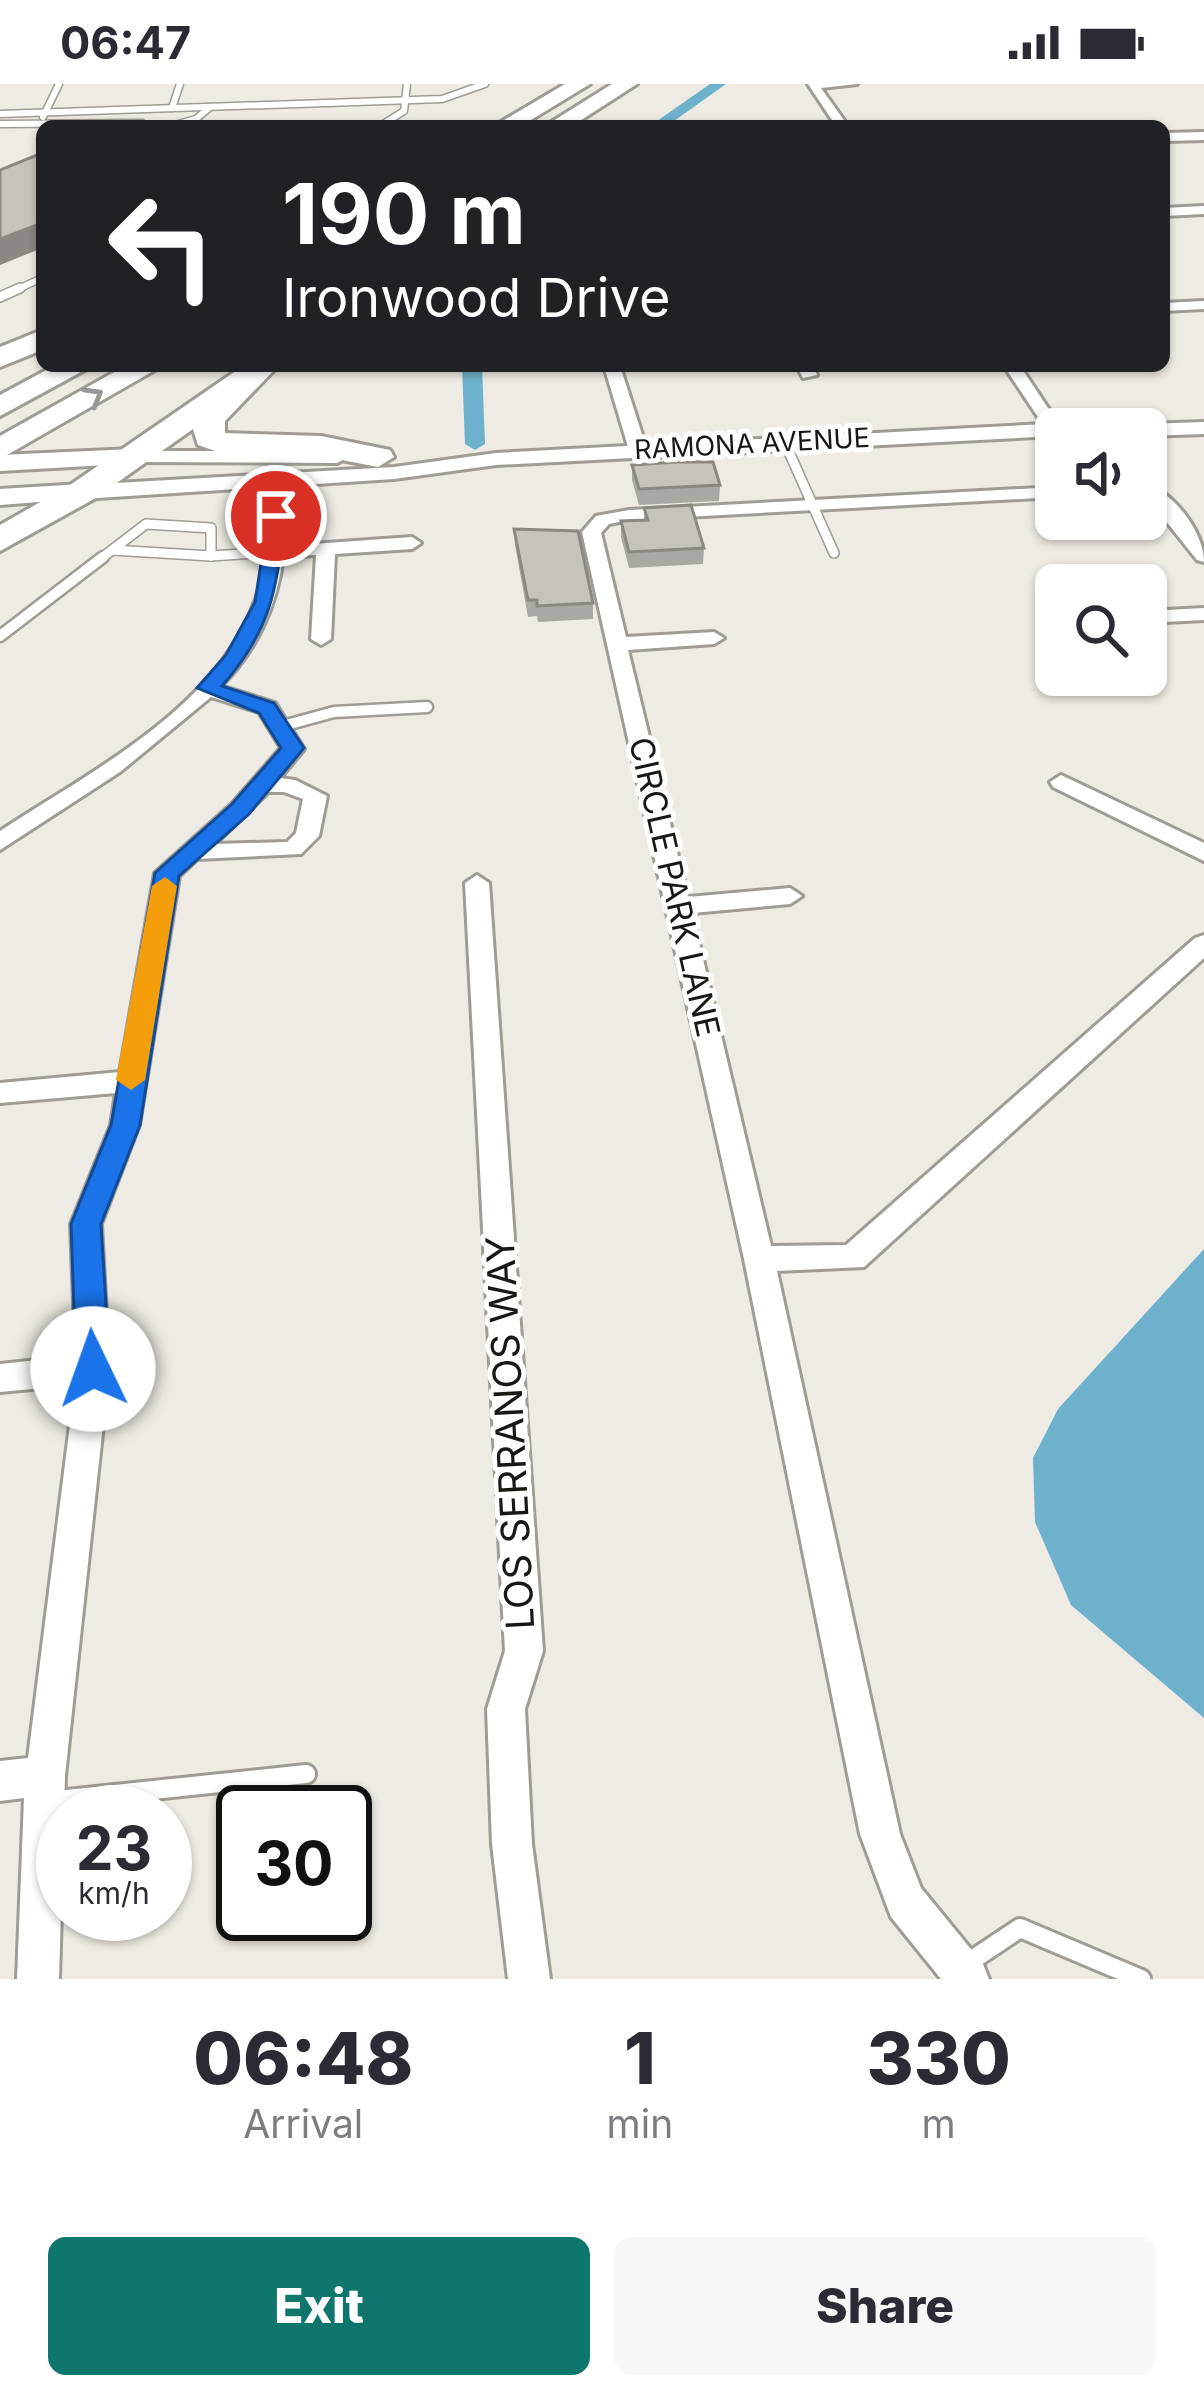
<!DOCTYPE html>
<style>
body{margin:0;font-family:Inter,sans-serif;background:#f7f7f7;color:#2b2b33;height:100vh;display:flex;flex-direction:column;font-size:45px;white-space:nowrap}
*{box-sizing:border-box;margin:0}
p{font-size:39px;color:#7c7c81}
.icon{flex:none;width:66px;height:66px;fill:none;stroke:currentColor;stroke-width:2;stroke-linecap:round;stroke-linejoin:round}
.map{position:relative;height:1895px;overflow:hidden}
.sheet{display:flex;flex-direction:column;background:#fff;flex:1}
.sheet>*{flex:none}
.top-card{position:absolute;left:36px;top:36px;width:1134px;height:252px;border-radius:18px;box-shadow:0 3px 9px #0004;background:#202124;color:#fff;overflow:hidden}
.fabs{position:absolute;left:1035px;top:324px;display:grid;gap:24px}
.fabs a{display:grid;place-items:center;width:132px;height:132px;border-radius:18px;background:#fff;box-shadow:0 3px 9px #0004;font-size:60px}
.speed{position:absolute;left:36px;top:1701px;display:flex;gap:24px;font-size:60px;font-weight:700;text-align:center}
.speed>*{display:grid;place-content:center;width:156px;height:156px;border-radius:50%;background:#fff;box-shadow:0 3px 9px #0004;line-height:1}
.speed small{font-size:30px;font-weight:400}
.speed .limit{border:6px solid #111;border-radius:18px;background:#fff;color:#111}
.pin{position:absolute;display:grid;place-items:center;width:102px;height:102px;color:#fff;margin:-51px;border:6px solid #fff;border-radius:50%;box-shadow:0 3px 12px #0007}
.me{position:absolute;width:132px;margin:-66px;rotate:357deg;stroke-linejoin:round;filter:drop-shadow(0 0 9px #0008)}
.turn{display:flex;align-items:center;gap:42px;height:252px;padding:0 48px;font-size:54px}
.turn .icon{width:156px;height:156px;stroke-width:2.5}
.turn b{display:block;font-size:84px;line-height:102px}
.eta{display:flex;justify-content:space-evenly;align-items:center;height:204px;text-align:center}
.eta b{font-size:72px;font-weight:800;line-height:84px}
.cta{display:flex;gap:24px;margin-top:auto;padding:24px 48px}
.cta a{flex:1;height:138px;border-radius:18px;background:#0f766e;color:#fff;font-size:48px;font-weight:800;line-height:138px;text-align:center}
.cta a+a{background:#f7f7f7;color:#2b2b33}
.status{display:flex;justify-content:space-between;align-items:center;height:84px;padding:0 60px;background:#fff;direction:ltr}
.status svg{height:33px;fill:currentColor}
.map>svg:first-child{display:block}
.water{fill:#6eb1cc}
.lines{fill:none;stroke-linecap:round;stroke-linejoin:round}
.canal{fill:#6eb1cc;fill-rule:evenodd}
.service-far3-casing{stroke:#9e9c95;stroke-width:9}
.service-far2-casing{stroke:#9e9c95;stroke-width:12}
.service-far1-casing{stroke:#9e9c95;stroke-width:15}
.service-casing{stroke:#9e9c95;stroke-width:24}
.minor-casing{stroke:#9e9c95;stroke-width:6}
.tertiary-casing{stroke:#9e9c95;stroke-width:6}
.primary-casing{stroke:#9e9c95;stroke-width:6}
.motorway-casing{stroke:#9e9c95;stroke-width:6}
.service-far3{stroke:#fff;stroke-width:6}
.service-far2{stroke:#fff;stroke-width:9}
.service-far1{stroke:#fff;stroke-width:10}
.service{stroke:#fff;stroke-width:18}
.minor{fill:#fff;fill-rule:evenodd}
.tertiary{fill:#fff;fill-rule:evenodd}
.primary{fill:#fff;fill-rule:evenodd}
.motorway{fill:#fff;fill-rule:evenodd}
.wall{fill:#aaa8a2}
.shaded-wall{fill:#8b8884}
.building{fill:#c6c3bc;stroke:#8b8884;stroke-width:3}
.oneway{stroke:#979795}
.route{fill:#1a73e8;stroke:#114b97;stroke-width:3}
.slow{fill:#f59e0b}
.labels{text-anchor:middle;stroke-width:10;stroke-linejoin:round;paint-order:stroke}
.far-street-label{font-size:27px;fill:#181714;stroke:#fff}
.street-label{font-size:33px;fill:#181714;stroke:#fff}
.near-street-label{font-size:39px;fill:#181714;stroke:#fff}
</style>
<div class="status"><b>06:47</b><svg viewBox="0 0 49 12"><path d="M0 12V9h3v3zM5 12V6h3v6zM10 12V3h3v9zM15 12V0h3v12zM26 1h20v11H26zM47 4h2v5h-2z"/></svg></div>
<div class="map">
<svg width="1204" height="1895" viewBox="0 0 1204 1895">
<rect width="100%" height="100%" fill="#eeebe4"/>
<path class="water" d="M1204,1165V1634L1071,1521L1035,1438L1033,1374L1058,1325Z"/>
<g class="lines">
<g class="canal">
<path d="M710,0H726L667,42H650Z"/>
<path d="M462,282H482L485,360L475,366L465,360Z"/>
</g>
<g class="service-far3-casing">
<g id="service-far3">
<path d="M172,24L180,0"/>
<path d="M0,30L442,15L485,0"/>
<path d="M43,33L59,0"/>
<path d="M0,40L142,39L138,42"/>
<path d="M172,42L196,35L210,23"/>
<path d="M380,42L404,27L407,0"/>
<path d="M14,207L42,194"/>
</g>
</g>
<g class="service-far2-casing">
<g id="service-far2">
<path d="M0,213L20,204"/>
<path d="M785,359L834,469"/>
<path d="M146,440L211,444V472L112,466Z"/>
<path d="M211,472L273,468"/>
<path d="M99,476L112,466"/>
</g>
</g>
<g class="service-far1-casing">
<g id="service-far1">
<path d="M0,552L103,473"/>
<path d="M279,643L334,628L427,623"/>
</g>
</g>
<g class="service-casing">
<g id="service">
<path d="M48,1717L306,1690"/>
<path d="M963,1882L1020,1844L1141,1895"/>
</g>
</g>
<g class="minor-casing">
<g id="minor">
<path d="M808,0H857L821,4L848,42H836Z"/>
<path d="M1204,48V56L1164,57V49Z"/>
<path d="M1204,122V130L1164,132V124Z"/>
<path d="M1204,217V225L1164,227V219Z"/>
<path d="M604,282H620L647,366L644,370L629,366Z"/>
<path d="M797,282H813L817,291L803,294Z"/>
<path d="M1004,282H1020L1062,345L1048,348Z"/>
<path d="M279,391L288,396L284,462L412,453L421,459L412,465L335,470L331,555L321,561L311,555L316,471L283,473C277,522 256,567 221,602L275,619L304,665L280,694L295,696L327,712L319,752L301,770L197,775L179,792L139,1041L101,1140L109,1285L65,1692L59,1895H17L24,1714L0,1717V1677L28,1674L75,1301L0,1308V1280L76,1272L71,1140L111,1041L116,1009L0,1019V999L120,988L155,789L232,720L281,664L259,628L211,613L120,688L0,766V747C91,687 218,624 256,515C269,477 266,436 270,396ZM268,708H284L303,715L296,749L287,758L215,760Z"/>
<path d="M1146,400C1174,409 1204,448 1204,478L1197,476L1146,412Z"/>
<path d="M1056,403V413L629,436L609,440L601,449L626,553L714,548L724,554L714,560L628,566L688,813L790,804L802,812L790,820L692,829L771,1162L846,1161L1195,854L1204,851V874L864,1183L777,1187L900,1750L921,1804L983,1880L989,1895H941L891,1833L860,1750L744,1175L582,448L596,432L629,426Z"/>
<path d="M1204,524V536L1146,539V527Z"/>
<path d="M1053,532L1056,544L1046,542V534Z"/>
<path d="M1061,691L1204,759V777L1053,703L1050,698Z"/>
<path d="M477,791L489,799L543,1567L525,1625L532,1760L550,1895H508L492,1760L487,1625L505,1567L465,799Z"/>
</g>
</g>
<g class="tertiary-casing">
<g id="tertiary">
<path d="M1204,338V350L1146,352V345H1136L1146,340Z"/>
<path d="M1063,339L1073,345H1056V352L496,381L394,395L82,415L71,408L82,401L394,383L496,369Z"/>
<path d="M133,367H337L348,373L337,379L125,378L122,373Z"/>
</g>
</g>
<g class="primary-casing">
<g id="primary">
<path d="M133,365L143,367V379L0,387V371Z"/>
<path d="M82,400L92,402V414L0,421V405Z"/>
</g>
</g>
<g class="motorway-casing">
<g id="motorway">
<path d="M565,0H590L521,42H494Z"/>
<path d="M612,0H637L572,42H545Z"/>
<path d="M42,246V266L0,283V263Z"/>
<path d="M54,282H92L0,332V311Z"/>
<path d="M125,282H162L0,375V352Z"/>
<path d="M243,282H278L225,337V349L321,352L390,366L394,373L378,383L321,372L227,371L198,361L193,345L94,415L0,467V441L70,401Z"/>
</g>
</g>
<use href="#service-far3" class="service-far3"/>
<use href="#service-far2" class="service-far2"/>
<use href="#service-far1" class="service-far1"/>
<use href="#service" class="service"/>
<use href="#minor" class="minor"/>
<use href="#tertiary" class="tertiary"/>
<use href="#primary" class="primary"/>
<use href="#motorway" class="motorway"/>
</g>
<g class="wall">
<path d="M632,381L720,401L719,417L639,421L632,396Z"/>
<path d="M644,424L704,464L703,480L629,484L621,453V437L644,436Z"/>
<path d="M514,445L593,519V535L538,538L537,532L528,533L515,461Z"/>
</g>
<path class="shaded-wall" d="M42,139V164L0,181V155Z"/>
<g class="building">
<path d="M42,69V139L0,155V86Z"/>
<path d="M676,378H713L720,401L639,405L632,381Z"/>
<path d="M691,421L704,464L629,468L621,437L648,436L644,424Z"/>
<path d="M514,445L578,447L593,519L537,522V516H528Z"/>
</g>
<defs><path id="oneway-chevron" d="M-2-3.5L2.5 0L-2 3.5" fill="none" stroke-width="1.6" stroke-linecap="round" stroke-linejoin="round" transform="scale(3)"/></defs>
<use class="oneway" href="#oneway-chevron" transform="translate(94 312) rotate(-30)"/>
<path class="route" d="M269,428L285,432C276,506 273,543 222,602L274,619L304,664L249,730L179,792L140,1041L101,1140L110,1285L105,1295L93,1300L81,1295L76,1285L71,1140L111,1041L155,789L232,720L281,664L259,629L197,604L226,571L255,518Z"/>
<path class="slow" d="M165,793L177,802L145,996L131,1006L116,996L152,802Z"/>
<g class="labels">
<g class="far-street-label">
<text transform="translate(752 360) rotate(-3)" y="9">RAMONA AVENUE</text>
</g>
<g class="street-label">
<text transform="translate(675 803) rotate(77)" y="12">CIRCLE PARK LANE</text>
</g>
<g class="near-street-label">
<text transform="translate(510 1349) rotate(-93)" y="14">LOS SERRANOS WAY</text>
</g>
</g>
</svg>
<div class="fabs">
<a><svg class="icon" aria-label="sound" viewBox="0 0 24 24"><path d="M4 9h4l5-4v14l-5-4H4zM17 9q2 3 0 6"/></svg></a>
<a><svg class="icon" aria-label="search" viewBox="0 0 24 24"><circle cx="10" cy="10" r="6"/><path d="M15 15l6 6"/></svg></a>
</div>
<div class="speed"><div>23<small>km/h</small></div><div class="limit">30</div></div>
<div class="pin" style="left:276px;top:432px;background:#d93025"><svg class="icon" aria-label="arrive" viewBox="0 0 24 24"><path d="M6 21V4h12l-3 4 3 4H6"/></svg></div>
<svg class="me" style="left:93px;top:1285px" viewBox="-20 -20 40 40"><circle r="19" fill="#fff"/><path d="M0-13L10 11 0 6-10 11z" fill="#1a73e8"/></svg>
<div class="top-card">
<div class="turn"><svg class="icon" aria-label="left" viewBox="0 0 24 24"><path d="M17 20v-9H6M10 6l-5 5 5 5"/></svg><div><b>190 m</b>Ironwood Drive</div></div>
</div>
</div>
<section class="sheet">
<div class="eta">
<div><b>06:48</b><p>Arrival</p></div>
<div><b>1</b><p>min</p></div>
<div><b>330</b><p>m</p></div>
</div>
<div class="cta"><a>Exit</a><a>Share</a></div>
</section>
